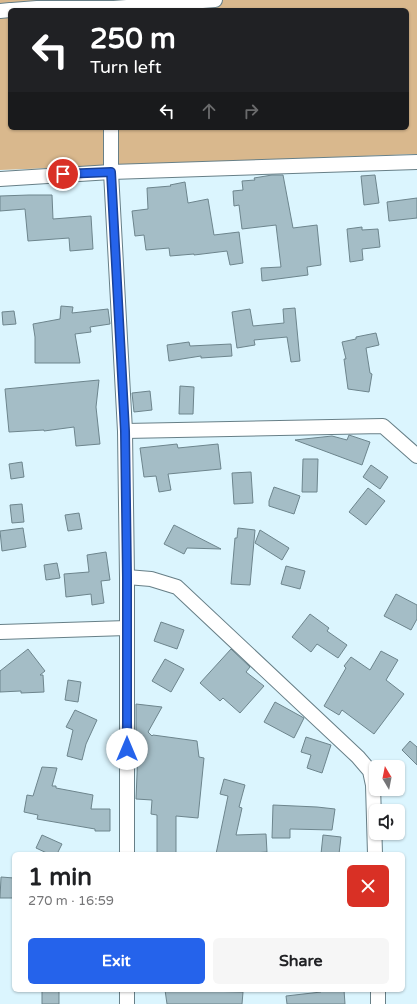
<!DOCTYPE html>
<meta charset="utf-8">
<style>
body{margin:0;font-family:"Varela Round",sans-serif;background:#f6f6f6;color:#202124;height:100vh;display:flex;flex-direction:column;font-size:15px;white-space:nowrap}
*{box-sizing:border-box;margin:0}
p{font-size:13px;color:#757577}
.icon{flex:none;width:22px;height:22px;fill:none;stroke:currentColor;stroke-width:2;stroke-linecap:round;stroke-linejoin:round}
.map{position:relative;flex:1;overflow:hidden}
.drawer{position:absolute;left:12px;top:852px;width:393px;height:140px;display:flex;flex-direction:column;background:#fff;border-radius:6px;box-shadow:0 1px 3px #0004}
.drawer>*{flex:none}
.hud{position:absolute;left:8px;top:8px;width:401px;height:122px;border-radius:6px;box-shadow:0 1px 3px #0004;background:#202124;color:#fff;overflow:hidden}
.needle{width:26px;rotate:350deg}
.fabs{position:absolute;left:369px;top:760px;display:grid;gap:8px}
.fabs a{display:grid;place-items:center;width:36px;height:36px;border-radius:6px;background:#fff;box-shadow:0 1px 3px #0004;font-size:20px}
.pin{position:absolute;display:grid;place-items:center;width:34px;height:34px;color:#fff;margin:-17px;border:2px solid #fff;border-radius:50%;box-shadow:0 1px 4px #0007}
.me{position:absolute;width:44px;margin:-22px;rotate:0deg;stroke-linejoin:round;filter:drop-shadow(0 0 3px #0008)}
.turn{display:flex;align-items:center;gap:14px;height:84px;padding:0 16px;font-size:18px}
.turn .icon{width:52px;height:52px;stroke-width:2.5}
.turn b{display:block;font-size:28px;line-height:34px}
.lanes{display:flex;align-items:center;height:38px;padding:0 16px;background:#0003;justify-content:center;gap:20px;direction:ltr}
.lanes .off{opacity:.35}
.round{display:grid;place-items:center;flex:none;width:42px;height:42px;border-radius:6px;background:#f6f6f6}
.head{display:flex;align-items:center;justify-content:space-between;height:68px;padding:0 16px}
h1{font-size:24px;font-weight:700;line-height:30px}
.action{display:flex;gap:8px;margin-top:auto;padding:8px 16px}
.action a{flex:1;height:46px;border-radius:6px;background:#2563eb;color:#fff;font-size:16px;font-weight:700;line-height:46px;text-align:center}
.action a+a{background:#f6f6f6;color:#202124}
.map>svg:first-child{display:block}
.forest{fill:#d9b88d;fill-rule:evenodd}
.building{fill:#a4bdc6;stroke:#6d858d}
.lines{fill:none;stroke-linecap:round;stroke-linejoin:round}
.minor-casing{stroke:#677f87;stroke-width:16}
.minor{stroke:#fff;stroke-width:14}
.route-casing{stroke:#184099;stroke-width:10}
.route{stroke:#2563eb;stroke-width:7}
</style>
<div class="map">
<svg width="417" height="1004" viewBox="0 0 417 1004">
<rect width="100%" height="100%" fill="#dbf5fe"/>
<path class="forest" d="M0,0H417V154L0,170ZM10,10H407V128H10Z"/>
<g class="building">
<path d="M272,175H283L293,228L317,225L321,265L307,267L308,275L262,281L261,268L281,267L276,225L242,229L239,205L234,206L233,191L243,190L242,181L255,180L254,178Z"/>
<path d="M375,175L379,203L364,205L361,176Z"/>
<path d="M185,182L188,203L208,199L214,235L239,232L243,263L230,265L227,251L194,255V254L170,256L169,248L146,250L144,235L135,236L132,211L148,209L147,188L171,186L170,185Z"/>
<path d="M29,195H52L53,219L91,216L93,249L70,251L69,238L28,241L25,209L0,211V196Z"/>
<path d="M417,198V218L389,221L387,202Z"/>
<path d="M362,227V230L378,229L380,247L362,249L363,260L350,262L347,229Z"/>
<path d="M61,306L73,307L72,313L108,309L110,324L90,327L91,332L75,334L80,363H35V337L33,324L60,319Z"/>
<path d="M295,308L300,361L291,362L287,337L254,340L255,345L237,348L232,312L250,309L253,326L284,323L283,309Z"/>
<path d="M14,311L16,324L3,325L2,312Z"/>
<path d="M376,333L379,345L366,348L370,373L372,374L369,392L348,389L344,359H346L342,342L356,339V337Z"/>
<path d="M189,342L190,346L231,344L232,356L201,358V356L169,361L167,345Z"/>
<path d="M99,380L96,407L100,444L76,446L74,427L44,431V430L9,432L5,389Z"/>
<path d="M180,386L194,387L193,414H179Z"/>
<path d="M150,391L152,410L134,412L132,393Z"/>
<path d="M349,435L370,442L362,465L295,440L332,436L347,440Z"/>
<path d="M177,444L178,448L218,444L221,469L168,474L171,490L159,492L156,476L144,477L140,448Z"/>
<path d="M303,459H318L317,492H302Z"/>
<path d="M22,462L24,477L11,479L9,464Z"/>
<path d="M371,465L388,477L380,489L363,477Z"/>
<path d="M251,472L253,503L234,504L232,473Z"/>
<path d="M274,487L300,496L294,514L269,506V501Z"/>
<path d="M368,488L385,501L366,525L349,512Z"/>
<path d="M22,504L24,522L12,523L10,505Z"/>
<path d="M79,513L82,529L68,531L65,515Z"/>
<path d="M174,525L221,549L187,548L184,554L164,544Z"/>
<path d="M23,528L26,547L2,551L0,531Z"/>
<path d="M238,528L255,530L250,585L231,584L235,538H237Z"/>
<path d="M260,530L289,548L282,560L255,543Z"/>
<path d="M106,552L110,580L101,581L104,603L92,605L91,594L66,597L64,574L89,572L87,555Z"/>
<path d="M57,563L60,578L46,580L44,565Z"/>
<path d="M286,566L305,571L300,589L281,584Z"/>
<path d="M396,594L417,605V619L411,630L384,616Z"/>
<path d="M310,614L329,628L327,631L347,645L338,658L317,644L311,652L292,637Z"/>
<path d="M161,622L184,630L177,649L154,641Z"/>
<path d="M28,649L45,671L40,675H43L44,692L21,693V691L0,692V671Z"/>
<path d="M231,649L250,667L246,672L264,686L240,713L223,698L220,701L200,683Z"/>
<path d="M381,651L398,660L386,680L404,694L374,734L342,710L339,715L324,706L346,668L344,666L351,657L370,670Z"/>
<path d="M165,659L184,669L171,692L152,681Z"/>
<path d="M68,680L81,682L78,702L65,700Z"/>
<path d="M275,702L304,718L294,738L264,722Z"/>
<path d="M136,704L162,707L148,732L152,736L153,735L197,741L199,757L204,758L198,818L176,816V854H157V815L151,814L152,800L136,799L138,750L136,753Z"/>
<path d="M75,710L97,720L86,744L82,760L67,756L73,730L66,727Z"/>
<path d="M306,737L331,745L322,773L307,768L311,755L301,752Z"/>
<path d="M410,741L417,747V765L402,750Z"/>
<path d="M42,767L57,768L52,786H56V788L93,795L91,809H110V831H95V829L37,819L38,815L24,812L27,795L33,796Z"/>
<path d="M224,779L245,785L239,807L242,808L236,835L266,834L267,852L253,853V854H216L228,796L220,794Z"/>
<path d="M273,805L317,807L335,809L332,830L290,829V838H272Z"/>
<path d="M42,835L62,844L57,854H49L36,848Z"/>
<path d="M323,835L341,837L339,854H321Z"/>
<path d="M1,877L14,878V898H0Z"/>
<rect x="42" y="990" width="17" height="14"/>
<path d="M165,990L243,992L242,1004H167Z"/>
<path d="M321,990H344L345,1004H287L286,996L321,992Z"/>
</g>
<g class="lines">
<g class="minor-casing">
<g id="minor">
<path d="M12,10L37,8H114L215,0"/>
<path d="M0,11L10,10"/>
<path d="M111,128V172L125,431L127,577V854"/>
<path d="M0,179L111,172L417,162"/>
<path d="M125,431L383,426L417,456"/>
<path d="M127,577L151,579L177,587L358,757L370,771L373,785L375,854"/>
<path d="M0,632L127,628"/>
<path d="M127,990V1004"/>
<path d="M378,990V1004"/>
</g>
</g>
<use href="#minor" class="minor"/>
</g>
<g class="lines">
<g class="route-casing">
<path id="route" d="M63,174L111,172L125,431L127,577V749"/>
</g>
<use href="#route" class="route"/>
</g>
</svg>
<div class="fabs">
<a><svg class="needle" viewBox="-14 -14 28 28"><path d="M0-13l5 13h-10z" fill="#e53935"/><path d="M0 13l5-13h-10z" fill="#757577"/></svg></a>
<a><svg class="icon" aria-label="sound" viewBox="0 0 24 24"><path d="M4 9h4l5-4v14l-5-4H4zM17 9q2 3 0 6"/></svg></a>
</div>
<div class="pin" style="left:63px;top:174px;background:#d93025"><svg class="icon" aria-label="arrive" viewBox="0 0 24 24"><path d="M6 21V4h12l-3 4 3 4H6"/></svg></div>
<svg class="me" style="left:127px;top:749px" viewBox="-20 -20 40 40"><circle r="19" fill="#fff"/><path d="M0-13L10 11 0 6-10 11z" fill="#2563eb"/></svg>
<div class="hud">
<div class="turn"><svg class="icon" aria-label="left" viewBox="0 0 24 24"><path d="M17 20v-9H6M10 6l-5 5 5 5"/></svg><div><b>250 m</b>Turn left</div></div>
<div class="lanes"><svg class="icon" aria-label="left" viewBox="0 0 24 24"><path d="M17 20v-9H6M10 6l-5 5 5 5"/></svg><svg class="icon off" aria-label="ahead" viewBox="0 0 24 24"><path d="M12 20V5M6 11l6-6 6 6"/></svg><svg class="icon off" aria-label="right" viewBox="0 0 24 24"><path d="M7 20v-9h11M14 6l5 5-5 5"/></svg></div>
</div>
<section class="drawer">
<div class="head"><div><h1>1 min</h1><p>270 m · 16:59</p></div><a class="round" style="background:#d93025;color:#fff"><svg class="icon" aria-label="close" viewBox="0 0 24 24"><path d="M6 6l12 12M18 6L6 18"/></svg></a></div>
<div class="action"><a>Exit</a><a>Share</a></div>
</section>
</div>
